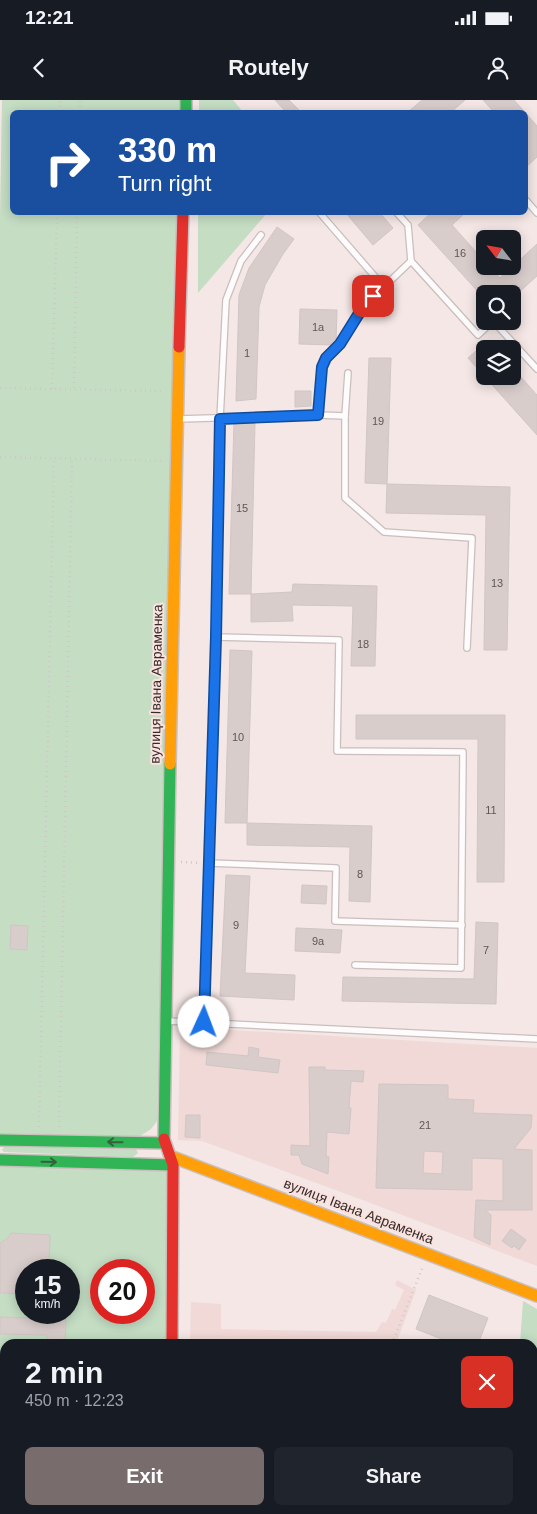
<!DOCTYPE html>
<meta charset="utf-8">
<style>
body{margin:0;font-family:Arial,sans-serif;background:#20242c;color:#f1f3f6;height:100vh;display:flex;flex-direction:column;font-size:19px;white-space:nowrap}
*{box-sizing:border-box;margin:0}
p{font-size:16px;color:#9ea1a6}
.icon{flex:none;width:28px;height:28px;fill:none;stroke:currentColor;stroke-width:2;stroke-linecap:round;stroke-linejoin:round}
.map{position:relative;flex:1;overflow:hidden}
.side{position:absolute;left:0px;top:1239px;width:538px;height:176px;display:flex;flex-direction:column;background:#171b24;border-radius:15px 15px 0 0;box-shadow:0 2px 12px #0003}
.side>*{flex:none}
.hud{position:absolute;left:10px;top:10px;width:518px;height:105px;border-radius:8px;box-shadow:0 2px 12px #0003;background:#1a4fa0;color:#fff;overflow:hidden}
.needle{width:32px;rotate:301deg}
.controls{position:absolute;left:476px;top:130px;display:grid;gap:10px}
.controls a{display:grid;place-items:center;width:45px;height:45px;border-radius:8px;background:#171b24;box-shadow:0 2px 12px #0003;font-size:25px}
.speed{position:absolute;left:15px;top:1159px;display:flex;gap:10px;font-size:25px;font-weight:700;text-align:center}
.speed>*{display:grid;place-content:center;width:65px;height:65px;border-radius:50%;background:#171b24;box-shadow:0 2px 12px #0003;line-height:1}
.speed small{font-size:12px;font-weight:400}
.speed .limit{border:8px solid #d22;background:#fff;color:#111}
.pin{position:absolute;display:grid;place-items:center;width:42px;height:42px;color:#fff;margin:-21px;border-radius:10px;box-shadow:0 2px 8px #0006}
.me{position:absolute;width:55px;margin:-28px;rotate:2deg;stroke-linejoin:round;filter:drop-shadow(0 0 4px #0008)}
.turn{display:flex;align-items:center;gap:18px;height:105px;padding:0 25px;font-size:22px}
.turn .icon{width:65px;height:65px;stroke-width:2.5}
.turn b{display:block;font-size:35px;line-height:42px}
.round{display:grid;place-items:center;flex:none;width:52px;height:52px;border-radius:8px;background:#20242c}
.overview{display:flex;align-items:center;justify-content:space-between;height:85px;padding:0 25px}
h1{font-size:30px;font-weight:700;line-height:38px}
.primary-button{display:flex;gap:10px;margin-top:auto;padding:10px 25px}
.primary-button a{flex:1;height:58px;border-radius:8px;background:#786d6c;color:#fff;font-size:20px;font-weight:700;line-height:58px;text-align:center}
.primary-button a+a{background:#20242c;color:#f1f3f6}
.status{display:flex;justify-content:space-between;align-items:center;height:35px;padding:0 25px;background:#171b24;direction:ltr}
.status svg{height:14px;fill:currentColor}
header{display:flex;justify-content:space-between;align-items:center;height:65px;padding:0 25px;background:#171b24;font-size:22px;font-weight:700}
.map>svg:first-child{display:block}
.built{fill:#f0d9d6}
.green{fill:#c4ddc3;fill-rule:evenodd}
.building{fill:#d8cdcb;stroke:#d0c6c5;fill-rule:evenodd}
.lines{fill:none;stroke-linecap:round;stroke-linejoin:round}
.lane-casing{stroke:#c9bfbd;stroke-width:8}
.fast-casing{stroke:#c9bfbd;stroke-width:14}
.slow-casing{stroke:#c9bfbd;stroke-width:14}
.jam-casing{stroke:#c9bfbd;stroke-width:14}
.path{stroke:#cec9c8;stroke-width:2.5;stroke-dasharray:1 4;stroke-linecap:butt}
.lane{stroke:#fdfbfb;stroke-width:5.5}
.fast{stroke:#30b455;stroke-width:11}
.slow{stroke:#ff9f0a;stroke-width:11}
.jam{stroke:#e5322d;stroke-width:11}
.oneway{stroke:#33623c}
.route-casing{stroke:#114b97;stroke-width:12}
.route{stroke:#1a73e8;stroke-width:9}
.labels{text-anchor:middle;stroke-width:4;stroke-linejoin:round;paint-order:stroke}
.number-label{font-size:11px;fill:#605655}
.street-label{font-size:14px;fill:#352c2b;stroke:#fae2df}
</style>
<div class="status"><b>12:21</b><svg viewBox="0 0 49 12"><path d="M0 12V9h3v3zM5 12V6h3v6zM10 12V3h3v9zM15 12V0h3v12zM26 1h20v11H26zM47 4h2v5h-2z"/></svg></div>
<header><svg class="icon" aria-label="back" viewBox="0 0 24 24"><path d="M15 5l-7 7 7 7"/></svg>Routely<svg class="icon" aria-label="person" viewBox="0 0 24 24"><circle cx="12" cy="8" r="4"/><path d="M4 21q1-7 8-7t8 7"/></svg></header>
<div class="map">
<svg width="537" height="1414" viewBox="0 0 537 1414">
<rect width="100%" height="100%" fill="#f4e7e5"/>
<g class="built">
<path d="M180,927L537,948V1166L360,1099L202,1041L178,1040Z"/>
<path d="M397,1180L416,1190L396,1244H190L191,1202L221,1204V1229L376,1232L382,1222L386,1223L392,1209L395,1210L404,1190L395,1185Z"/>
<path d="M187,1410H329L327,1414H187Z"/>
</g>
<g class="green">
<path d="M2,0H180V12H12V112L177,113L157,1021L151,1029L140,1036L0,1033V117Z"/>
<path d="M199,0H233L243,12H199Z"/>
<path d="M198,113H267L198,193Z"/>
<path d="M4,1047L136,1049L138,1053L133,1057L4,1052L2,1050Z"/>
<path d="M0,1060L173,1065L172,1244H5V1410H170V1414H0ZM26,1170H69V1212H26ZM101,1170H144V1212H101Z"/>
<path d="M523,1201L537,1209V1414H327L329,1410H532V1244H520Z"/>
</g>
<g class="building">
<path d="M275,0H289L301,12H286Z"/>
<path d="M422,0H465L451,12H408Z"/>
<path d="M483,0H514L537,26V57L525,68V12H494Z"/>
<path d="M345,112H379L393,128L373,145Z"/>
<path d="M432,112H466L452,125L485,162V166H489L500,178L537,144V176L517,194H480L418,125Z"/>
<path d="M277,127L294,139L283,154L265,185L259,207L256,299L236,301L239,195L249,168Z"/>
<path d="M300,209L337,210L336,242L333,245L299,244Z"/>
<path d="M485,243V276H512V267L537,295V335L468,258Z"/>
<path d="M369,258H391L387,384L365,383Z"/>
<path d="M295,291H311V306L295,307Z"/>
<path d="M234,322H255L251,494H229Z"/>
<path d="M387,384L510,387L507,550H484L486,415L386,413Z"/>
<path d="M293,484L377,486L375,566H351L353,506L292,505L293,521L251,522V494L292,492Z"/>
<path d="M230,550L252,551L247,723H225Z"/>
<path d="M356,615H505L504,782H477L478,639H356Z"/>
<path d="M247,723L372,726L370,802L349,801L350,747L247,745Z"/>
<path d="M226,775L250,776L245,873L295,875L294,900L220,896Z"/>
<path d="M302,785L327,786L326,804L301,803Z"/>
<path d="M476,822L498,823L496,904L342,901L343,877L474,879Z"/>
<path d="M11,825L28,826L27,850L10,849Z"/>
<path d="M296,828L342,830L340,853L295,851Z"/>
<path d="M249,947L259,949L258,957L280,960L278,973L206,965L207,952L248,956Z"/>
<path d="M309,967H325V970L364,971L363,982L351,981L349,1008H351L349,1034L327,1032L326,1056L329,1057L328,1074L302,1064L299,1055H291V1045L310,1046Z"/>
<path d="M379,984L448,985V999L474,1000L473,1013L532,1015L531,1028L514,1049L532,1050V1110H485L491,1115L490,1145L474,1137L476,1100L503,1101V1059L472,1058V1090L376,1088ZM424,1051L443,1052L442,1074L423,1073Z"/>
<path d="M186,1015H200V1038L185,1037Z"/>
<path d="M511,1129L526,1140L519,1150L514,1146L512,1148L502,1141Z"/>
<path d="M11,1133L50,1135L49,1170H26V1194L0,1193V1143L8,1138Z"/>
<path d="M429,1195L488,1218L478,1244H454L416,1229Z"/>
<path d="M0,1217L66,1219L65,1244H47V1235L0,1234Z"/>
</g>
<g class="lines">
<g class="lane-casing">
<g id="lane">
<path d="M525,99L537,113"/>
<path d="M319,112L383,186"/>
<path d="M396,112L408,125L411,161L478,235L493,221"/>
<path d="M493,221L537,269"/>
<path d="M348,273L345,316V398L384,432L472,438L467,548"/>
<path d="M318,315L321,267L326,258L340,244L363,207L411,161"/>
<path d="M178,319L318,315L345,316"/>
<path d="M216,537L339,540L337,651L463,652L461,868L355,865"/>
<path d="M209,763L336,768L335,821L462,825"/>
<path d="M167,921L537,939"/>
<path d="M204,922L216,537L220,319L226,200L241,161L261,135"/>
<path d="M0,1270H5"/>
<path d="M0,1342H5"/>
<path d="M0,1388H5"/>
</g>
</g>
<g class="fast-casing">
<g id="fast">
<path d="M186,0V12"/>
<path d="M164,1039L170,664"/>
<path d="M0,1040L164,1043"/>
<path d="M0,1060L173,1065"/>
<path d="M170,1410V1414"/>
</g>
</g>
<g class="slow-casing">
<g id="slow">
<path d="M170,664L179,247"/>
<path d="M170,1056L537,1196"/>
</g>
</g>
<g class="jam-casing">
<g id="jam">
<path d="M179,247L183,112"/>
<path d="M164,1039L173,1065L172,1244"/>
</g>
</g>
<g class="path">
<path d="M59,12L60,0"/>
<path d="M80,12V0"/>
<path d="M0,288L163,291"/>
<path d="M74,288L77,112"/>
<path d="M52,289L57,112"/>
<path d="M0,357L161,361"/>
<path d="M181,762L201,763"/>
<path d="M39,1027L54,359"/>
<path d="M59,1027L72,359"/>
<path d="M392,1244L423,1166"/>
<path d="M322,1414L324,1410"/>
</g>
<use href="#lane" class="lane"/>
<use href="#fast" class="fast"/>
<use href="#slow" class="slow"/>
<use href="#jam" class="jam"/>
</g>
<defs><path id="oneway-shaft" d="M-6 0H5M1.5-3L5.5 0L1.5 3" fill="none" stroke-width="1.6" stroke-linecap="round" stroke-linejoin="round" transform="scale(1.25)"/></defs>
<g class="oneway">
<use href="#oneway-shaft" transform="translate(115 1042) rotate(-179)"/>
<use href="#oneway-shaft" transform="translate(49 1062) rotate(1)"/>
</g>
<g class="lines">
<g class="route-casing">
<path id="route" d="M204,922L216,537L220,319L318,315L322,267L326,258L340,244L363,207L373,196"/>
</g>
<use href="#route" class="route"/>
</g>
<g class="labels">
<g class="number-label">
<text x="460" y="157">16</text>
<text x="318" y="231">1а</text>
<text x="247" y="257">1</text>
<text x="378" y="325">19</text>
<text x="242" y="412">15</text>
<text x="497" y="487">13</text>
<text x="363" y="548">18</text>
<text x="238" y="641">10</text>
<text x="491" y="714">11</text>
<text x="360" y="778">8</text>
<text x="236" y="829">9</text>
<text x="318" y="845">9а</text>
<text x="486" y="854">7</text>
<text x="425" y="1029">21</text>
</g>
<g class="street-label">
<text transform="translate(156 584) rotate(-89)" y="5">вулиця Івана Авраменка</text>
<text transform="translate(359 1111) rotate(21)" y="5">вулиця Івана Авраменка</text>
</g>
</g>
</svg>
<div class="controls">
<a><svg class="needle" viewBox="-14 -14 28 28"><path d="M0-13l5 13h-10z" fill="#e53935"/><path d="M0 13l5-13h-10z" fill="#9ea1a6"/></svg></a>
<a><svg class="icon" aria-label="search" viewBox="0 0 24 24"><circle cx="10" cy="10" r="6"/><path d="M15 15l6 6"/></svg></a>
<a><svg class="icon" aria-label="layers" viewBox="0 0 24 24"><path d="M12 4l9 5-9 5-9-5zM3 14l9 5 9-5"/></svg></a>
</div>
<div class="speed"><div>15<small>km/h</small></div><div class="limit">20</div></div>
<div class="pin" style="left:373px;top:196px;background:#d93025"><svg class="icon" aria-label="arrive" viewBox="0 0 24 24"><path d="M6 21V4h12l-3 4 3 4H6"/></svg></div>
<svg class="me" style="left:204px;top:922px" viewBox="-20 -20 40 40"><circle r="19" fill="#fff"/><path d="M0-13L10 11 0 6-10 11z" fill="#1a73e8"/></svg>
<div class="hud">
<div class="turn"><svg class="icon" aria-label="right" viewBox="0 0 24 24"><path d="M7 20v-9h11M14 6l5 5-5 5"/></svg><div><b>330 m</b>Turn right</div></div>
</div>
<section class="side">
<div class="overview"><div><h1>2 min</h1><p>450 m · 12:23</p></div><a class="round" style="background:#d93025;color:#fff"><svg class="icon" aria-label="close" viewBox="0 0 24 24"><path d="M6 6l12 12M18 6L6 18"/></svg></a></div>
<div class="primary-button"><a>Exit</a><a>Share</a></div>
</section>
</div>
